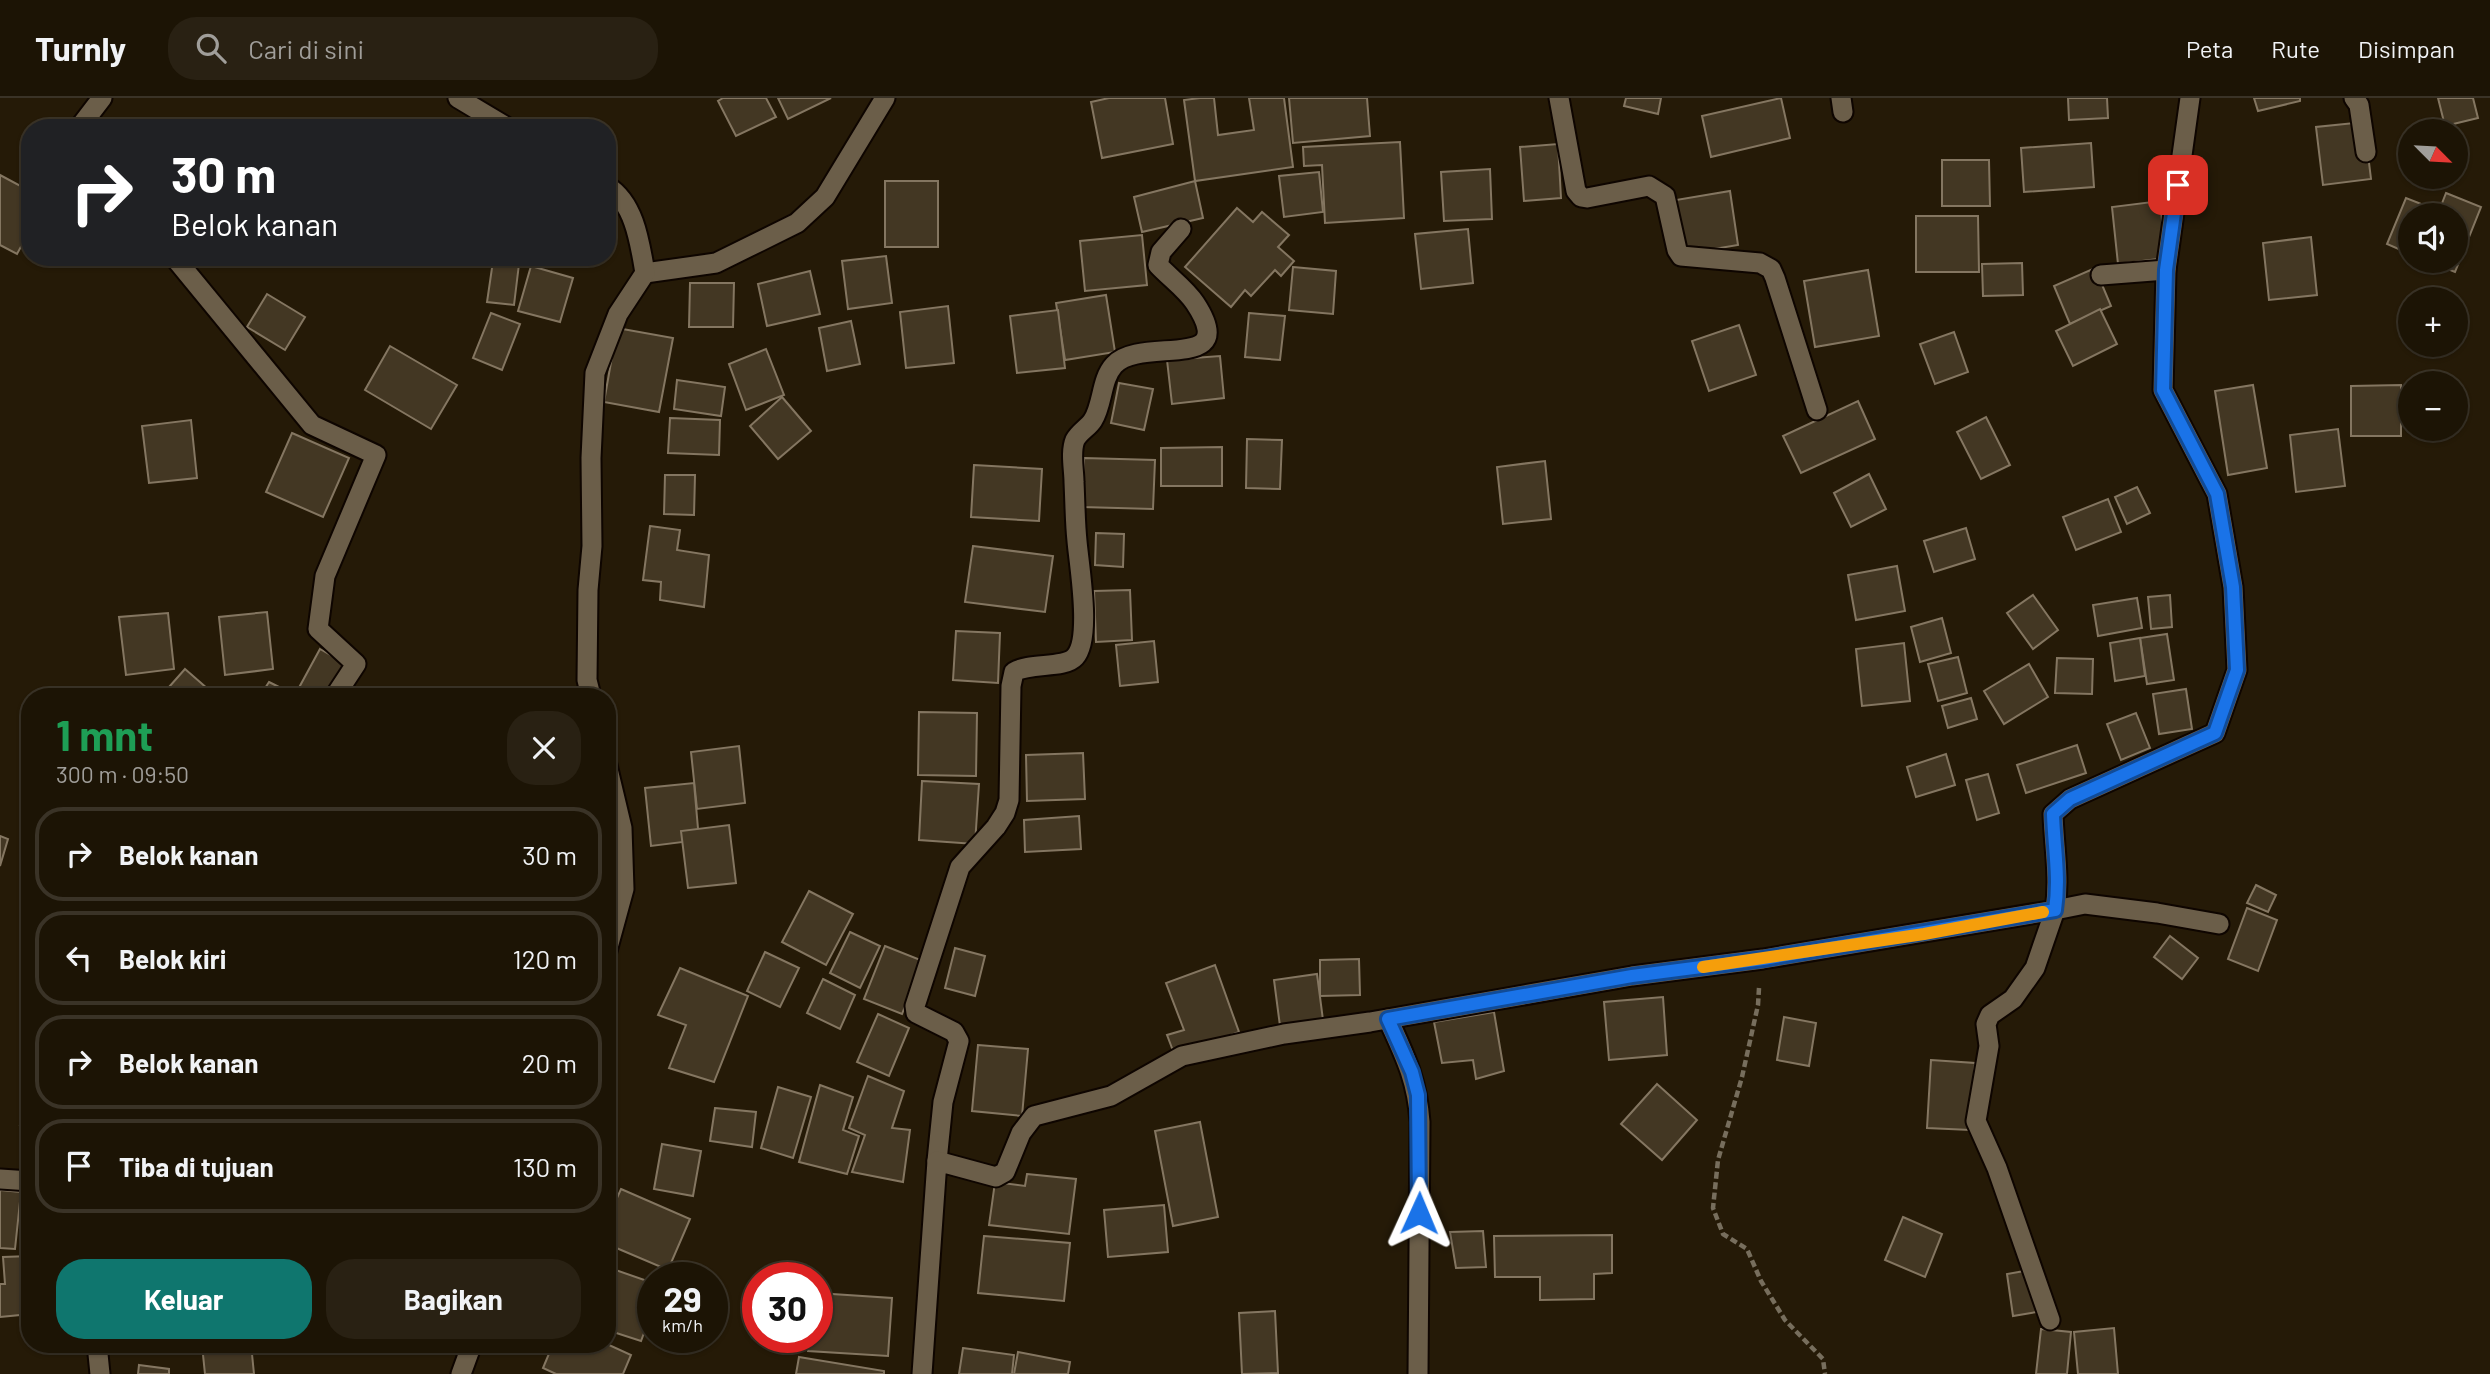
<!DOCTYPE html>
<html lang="id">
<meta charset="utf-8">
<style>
body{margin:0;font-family:Barlow,sans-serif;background:#292113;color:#f1f3f6;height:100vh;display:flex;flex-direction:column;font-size:26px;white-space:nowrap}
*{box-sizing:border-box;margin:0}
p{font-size:23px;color:#a09e9a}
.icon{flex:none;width:38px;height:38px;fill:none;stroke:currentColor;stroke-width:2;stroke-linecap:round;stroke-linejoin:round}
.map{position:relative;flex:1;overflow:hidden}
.panel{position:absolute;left:21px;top:590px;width:595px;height:665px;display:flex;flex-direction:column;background:#1c1405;border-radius:28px;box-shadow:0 2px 5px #0004,0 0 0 2px #3a3327}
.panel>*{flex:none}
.guide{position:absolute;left:21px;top:21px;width:595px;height:147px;border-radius:28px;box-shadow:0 2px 5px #0004,0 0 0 2px #3a3327;background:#202124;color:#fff;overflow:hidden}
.needle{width:46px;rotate:114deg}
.fabs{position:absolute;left:2398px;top:21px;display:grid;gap:14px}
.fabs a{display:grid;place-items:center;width:70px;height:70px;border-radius:50%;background:#1c1405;box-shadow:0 2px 5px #0004,0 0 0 2px #3a3327;font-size:35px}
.speed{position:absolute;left:637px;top:1164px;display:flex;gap:14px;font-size:35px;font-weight:700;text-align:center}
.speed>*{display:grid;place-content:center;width:91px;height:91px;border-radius:50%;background:#1c1405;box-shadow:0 2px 5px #0004,0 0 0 2px #3a3327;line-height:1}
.speed small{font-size:18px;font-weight:400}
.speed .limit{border:10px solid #d22;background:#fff;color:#111}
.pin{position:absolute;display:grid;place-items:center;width:60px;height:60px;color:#fff;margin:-30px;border-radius:14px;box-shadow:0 4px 10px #0006}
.me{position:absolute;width:77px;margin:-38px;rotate:1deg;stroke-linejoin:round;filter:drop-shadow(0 0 5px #0008)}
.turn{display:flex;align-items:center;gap:24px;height:147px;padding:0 35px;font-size:32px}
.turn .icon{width:91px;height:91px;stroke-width:2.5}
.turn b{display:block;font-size:49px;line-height:60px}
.round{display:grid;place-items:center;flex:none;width:74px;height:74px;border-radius:28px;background:#292113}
.overview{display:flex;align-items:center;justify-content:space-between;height:119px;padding:0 35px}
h1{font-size:42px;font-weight:700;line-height:52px;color:#1e9e55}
.cta{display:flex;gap:14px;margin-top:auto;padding:14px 35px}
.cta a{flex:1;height:80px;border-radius:28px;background:#0f766e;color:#fff;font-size:28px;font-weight:700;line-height:80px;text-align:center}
.cta a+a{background:#292113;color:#f1f3f6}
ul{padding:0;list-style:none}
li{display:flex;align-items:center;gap:21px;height:94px;margin:0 14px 10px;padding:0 21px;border:4px solid #3a3327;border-radius:28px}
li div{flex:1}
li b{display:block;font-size:26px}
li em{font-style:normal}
header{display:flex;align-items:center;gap:42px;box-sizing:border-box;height:98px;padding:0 35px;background:#1c1405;border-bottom:2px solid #3a3327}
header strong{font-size:33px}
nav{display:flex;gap:38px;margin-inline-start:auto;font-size:24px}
.search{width:490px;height:63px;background:#292113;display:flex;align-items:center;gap:18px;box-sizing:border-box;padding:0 24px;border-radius:28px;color:#a09e9a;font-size:26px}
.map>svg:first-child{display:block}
.building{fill:#433723;stroke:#847661;stroke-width:2}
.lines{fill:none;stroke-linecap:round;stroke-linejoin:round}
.service-casing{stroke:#0e0500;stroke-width:23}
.minor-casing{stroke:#0e0500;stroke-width:23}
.path{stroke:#776e5d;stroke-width:4.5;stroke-dasharray:7 3.5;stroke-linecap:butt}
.service{stroke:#6b5e49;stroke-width:19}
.minor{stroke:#6b5e49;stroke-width:19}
.route-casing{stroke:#114b97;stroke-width:18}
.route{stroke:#1a73e8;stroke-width:12}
.slow{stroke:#f59e0b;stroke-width:12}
</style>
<header>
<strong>Turnly</strong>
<div class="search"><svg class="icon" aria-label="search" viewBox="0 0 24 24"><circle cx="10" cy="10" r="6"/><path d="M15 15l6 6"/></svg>Cari di sini</div>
<nav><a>Peta</a><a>Rute</a><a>Disimpan</a></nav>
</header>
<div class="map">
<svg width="2490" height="1276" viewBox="0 0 2490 1276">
<rect width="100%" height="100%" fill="#251a07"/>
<g class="building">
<path d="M723,0H766L776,19L736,38L718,3Z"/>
<path d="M778,0H831L788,21Z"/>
<path d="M1109,0H1165L1173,46L1102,60L1091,4Z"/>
<path d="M1200,0H1214L1218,37L1254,32L1249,0H1284L1293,69L1195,83L1184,2Z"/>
<path d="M1289,0H1367L1370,38L1293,45Z"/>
<path d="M1626,0H1661L1658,16L1624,8Z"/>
<path d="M1781,0L1790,40L1711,59L1702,18Z"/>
<path d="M2068,0H2107L2108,20L2069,22Z"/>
<path d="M2254,0H2300V3L2258,13Z"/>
<path d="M2438,0H2473L2478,20L2445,28Z"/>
<path d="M130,21L142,30H124Z"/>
<path d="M2364,24L2371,81L2323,87L2316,29Z"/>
<path d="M1400,44L1404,120L1325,125L1322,67L1304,68L1303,49Z"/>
<path d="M2091,45L2094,89L2024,94L2021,50Z"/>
<path d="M1558,46L1561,100L1524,103L1520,49Z"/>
<path d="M1942,62H1989L1990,108H1942Z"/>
<path d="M1490,71L1492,121L1444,123L1441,74Z"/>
<path d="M1319,74L1323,114L1284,119L1279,78Z"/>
<path d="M0,77L30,93V132L17,156L0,147Z"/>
<rect x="885" y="83" width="53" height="66"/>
<path d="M1195,83L1203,120L1142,134L1134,99Z"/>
<path d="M1730,93L1738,147L1684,156L1676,102Z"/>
<path d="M2446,95L2481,109L2455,174L2428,163H2455V117H2410V156L2387,146L2406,100L2439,113Z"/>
<path d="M2160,103L2166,160L2118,166L2112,109Z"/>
<path d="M1237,110L1253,124L1262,114L1289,137L1278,149L1294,163L1281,178L1275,172L1251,198L1245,192L1231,209L1185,169Z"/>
<path d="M1916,118H1978L1979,174H1916Z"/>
<path d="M1468,131L1473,185L1421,191L1415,136Z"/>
<path d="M1142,137L1147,187L1085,193L1080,143Z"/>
<path d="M2311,139L2317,197L2269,202L2263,145Z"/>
<path d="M886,158L892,205L848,211L842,163Z"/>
<path d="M493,163L519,166L514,207L487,204Z"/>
<path d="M2022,165L2023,197L1983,198L1982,166Z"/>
<path d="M531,168L573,180L560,224L518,213Z"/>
<path d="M1293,169L1336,173L1333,216L1289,212Z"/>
<path d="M2095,170L2111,208L2070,226L2054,188Z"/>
<path d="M1868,172L1879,238L1815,249L1804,183Z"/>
<path d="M810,173L820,216L767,228L758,186Z"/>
<path d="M690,185H734L733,229H689Z"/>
<path d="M267,196L305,219L285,252L247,229Z"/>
<path d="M1106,197L1115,254L1065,262L1056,205Z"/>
<path d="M948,208L954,265L906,270L900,214Z"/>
<path d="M2100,211L2117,246L2073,268L2056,233Z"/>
<path d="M1058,212L1065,270L1017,275L1010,218Z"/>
<path d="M491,215L520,226L502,272L473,260Z"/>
<path d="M1249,215L1285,218L1280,262L1245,259Z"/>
<path d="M851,223L860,266L827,273L819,230Z"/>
<path d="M1739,227L1756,277L1709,293L1692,243Z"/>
<path d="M617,230L673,240L659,314L604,304Z"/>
<path d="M1954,234L1968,274L1935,286L1920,246Z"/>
<path d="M390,248L457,287L431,331L365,292Z"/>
<path d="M766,251L784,297L746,312L729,266Z"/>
<path d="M1220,258L1224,300L1172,306L1167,262Z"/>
<path d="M677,282L725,289L721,318L674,311Z"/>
<path d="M1119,285L1153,291L1144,332L1111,325Z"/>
<path d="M2253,287L2267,370L2228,377L2215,293Z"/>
<path d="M2401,287V338H2351V288Z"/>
<path d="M782,299L811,333L778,361L750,328Z"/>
<path d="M1858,303L1875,341L1801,375L1783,338Z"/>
<path d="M1986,319L2010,367L1981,381L1957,334Z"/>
<path d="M670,320L720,322L719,357L668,355Z"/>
<path d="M191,322L197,380L149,385L142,328Z"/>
<path d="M2338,331L2345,388L2296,394L2290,337Z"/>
<path d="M292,335L349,360L323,419L266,394Z"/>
<path d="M1247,341L1282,342L1280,391L1246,390Z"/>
<path d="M1222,349V388H1161V350Z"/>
<path d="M1084,360L1155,362L1153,411L1082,409Z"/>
<path d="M1545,363L1551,421L1503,426L1497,369Z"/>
<path d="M974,367L1042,371L1039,423L971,419Z"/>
<path d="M1869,376L1886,411L1851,429L1834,395Z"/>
<path d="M665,377H695L694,417L664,416Z"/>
<path d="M2137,389L2150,415L2127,426L2115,399Z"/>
<path d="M2108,401L2121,434L2076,452L2063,419Z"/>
<path d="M650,428L680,432L677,452L709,457L704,509L660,502L661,484L643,482Z"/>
<path d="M1966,430L1975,461L1934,474L1924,443Z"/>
<path d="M1096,435L1124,436L1123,469L1095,467Z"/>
<path d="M973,448L1053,458L1045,514L965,504Z"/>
<path d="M1897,468L1905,513L1856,522L1848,477Z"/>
<path d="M1130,492L1132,542L1096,544L1094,493Z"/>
<path d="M2033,497L2058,532L2033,551L2007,515Z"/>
<path d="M2170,497L2172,529L2151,531L2148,499Z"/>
<path d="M2137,500L2142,530L2098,538L2093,507Z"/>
<path d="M267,514L273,571L225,577L219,519Z"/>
<path d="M168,515L174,571L126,577L119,519Z"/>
<path d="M1942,520L1951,555L1920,564L1911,529Z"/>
<path d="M956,533L1000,535L998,585L953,582Z"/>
<path d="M2167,536L2174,582L2147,586L2140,540Z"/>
<path d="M2140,540L2145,578L2115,583L2110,545Z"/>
<path d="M1154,543L1158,584L1120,588L1116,547Z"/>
<path d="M1904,545L1910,603L1862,608L1856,551Z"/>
<path d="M320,551L348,567L330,598H298L295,597Z"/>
<path d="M1958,559L1967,595L1938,603L1928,566Z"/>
<path d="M2057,560L2093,561L2092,596L2055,595Z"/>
<path d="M2029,566L2048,599L2004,626L1984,593Z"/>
<path d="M185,571L216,598H161Z"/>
<path d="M269,584L295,597L298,598H260Z"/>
<path d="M2186,591L2192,631L2159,636L2153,596Z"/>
<path d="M1971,600L1977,621L1948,630L1942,608Z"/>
<path d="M919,614L977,615L976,678L918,677Z"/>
<path d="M2136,615L2150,650L2121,662L2107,626Z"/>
<path d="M2077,647L2086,675L2026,695L2017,667Z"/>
<path d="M739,648L745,705L697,711L691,654Z"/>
<path d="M1083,655L1085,701L1027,703L1026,657Z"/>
<path d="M1946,656L1955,687L1916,699L1907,669Z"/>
<path d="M1988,676L1999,715L1977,722L1966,682Z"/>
<path d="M922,683L979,686L975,746L919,742Z"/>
<path d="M694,685L699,742L651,748L645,690Z"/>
<path d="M1079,718L1081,751L1025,754L1024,722Z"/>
<path d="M729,727L736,785L688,790L681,733Z"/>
<path d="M0,738L8,741L0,768Z"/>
<path d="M607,785L618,791L610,804L607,802Z"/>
<path d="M2256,787L2276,797L2268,814L2247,805Z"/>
<path d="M809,793L853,816L826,867L782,844Z"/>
<path d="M2247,810L2277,822L2258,873L2228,861Z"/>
<path d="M850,834L880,848L860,890L830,875Z"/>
<path d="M2170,838L2198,860L2182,881L2154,859Z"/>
<path d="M885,848L923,863L902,916L864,901Z"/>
<path d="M955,850L985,858L975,898L945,890Z"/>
<path d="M765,854L799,870L780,909L747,893Z"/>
<path d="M1359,861L1360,897L1320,898V862Z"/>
<path d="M1215,867L1239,934L1175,958L1167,937L1184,932L1166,885Z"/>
<path d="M680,870L748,898L714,984L669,970L686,927L658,917Z"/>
<path d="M1317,876L1323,922L1280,928L1274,882Z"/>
<path d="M823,881L855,897L840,931L807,915Z"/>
<path d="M1663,899L1667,957L1609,962L1604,904Z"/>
<path d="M1494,914L1504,973L1476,981L1473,962L1442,965L1434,924Z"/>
<path d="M878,916L909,930L889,978L857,964Z"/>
<path d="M1784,919L1816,925L1809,968L1777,962Z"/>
<path d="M978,947L1028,951L1022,1018L972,1013Z"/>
<path d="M1931,962L1975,965L1970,1032L1927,1030Z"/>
<path d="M868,978L904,993L892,1030L910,1032L903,1084L852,1074L865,1037L849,1030Z"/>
<path d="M1657,986L1697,1022L1662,1062L1621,1026Z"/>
<path d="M820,987L853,999L843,1032L859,1038L847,1076L799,1064Z"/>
<path d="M778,989L811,999L793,1060L761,1050Z"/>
<path d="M30,994V1030L20,1027Z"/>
<path d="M715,1010L756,1014L752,1049L710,1043Z"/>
<path d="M1200,1024L1218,1119L1173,1128L1155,1033Z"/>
<path d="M662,1046L701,1053L693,1098L654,1091Z"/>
<path d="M1027,1076L1076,1081L1069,1136L989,1127L995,1084L1025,1088Z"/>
<path d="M621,1091L690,1121L668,1172L607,1146V1122Z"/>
<path d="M0,1092L21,1094L15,1151L0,1150Z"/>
<path d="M1164,1107L1168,1154L1108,1159L1104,1112Z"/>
<path d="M1903,1119L1942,1136L1925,1179L1885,1162Z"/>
<path d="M1483,1133L1486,1169L1456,1170L1450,1134Z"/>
<path d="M1612,1137V1175L1594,1176V1201L1540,1202V1179H1495L1494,1138Z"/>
<path d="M984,1138L1070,1145L1064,1203L978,1195Z"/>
<path d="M30,1158V1216L0,1219V1186H5L3,1159Z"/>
<path d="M607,1169L653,1185V1211L641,1243L607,1232Z"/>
<path d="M2030,1172L2037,1214L2013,1218L2007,1176Z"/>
<path d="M817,1195L892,1200L888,1258L808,1253L809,1239H817Z"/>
<path d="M1275,1213L1278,1275L1242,1276L1239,1215Z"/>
<path d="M2114,1230L2118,1276H2078L2074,1234Z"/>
<path d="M2041,1231L2071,1234L2067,1276H2036Z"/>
<path d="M251,1246L254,1276H205L202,1247Z"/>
<path d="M553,1246H607L631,1257L623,1276H556L543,1270Z"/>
<path d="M963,1250L1014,1257L1012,1276H959Z"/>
<path d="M1018,1254L1070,1264L1068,1276H1014Z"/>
<path d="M799,1259L884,1273V1276H796Z"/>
<path d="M139,1267L169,1271V1276H138Z"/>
</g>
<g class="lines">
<g class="service-casing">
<g id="service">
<path d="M1559,0L1576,93L1581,99L1587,100L1649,88L1665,98L1677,152L1681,158L1760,165L1771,171L1775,180L1817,312"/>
<path d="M2354,0L2359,7L2366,54"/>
</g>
</g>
<g class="minor-casing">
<g id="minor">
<path d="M458,0L508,30"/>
<path d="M1841,0L1843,14"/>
<path d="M79,30L102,0"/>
<path d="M174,159L312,327L376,357L325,478L318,531L356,566L335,598"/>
<path d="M645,175L716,165L797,125L825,99L885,0"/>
<path d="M2101,177L2166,172"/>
<path d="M591,598L587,582L588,492L592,448L591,360L595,275L618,216L645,175C640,146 635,105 607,88"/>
<path d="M607,667L622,730L624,791L607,853"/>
<path d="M1388,921C1405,958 1417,982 1420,1024L1418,1276"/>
<path d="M937,1063L943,1004L959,943L954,934L916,915L915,908L960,769L996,729L1005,715L1009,702L1011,588L1014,574C1030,564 1064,571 1075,559C1092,541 1079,467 1077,443C1075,424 1075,404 1074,384C1074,372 1070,354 1075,342C1079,334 1089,329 1093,322C1103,306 1101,281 1114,267C1141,237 1242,276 1195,205C1186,191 1169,179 1158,167L1161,154L1181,131"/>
<path d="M0,1081L30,1083"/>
<path d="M2050,1222L1997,1070L1976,1023L1989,948L1986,926L1990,917L2013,901L2035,870L2055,812L2085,806L2157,815L2219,826"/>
<path d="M97,1246L100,1276"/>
<path d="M461,1276L472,1246"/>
<path d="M922,1276L937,1063L996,1079L1005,1074L1021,1035L1034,1018L1111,998L1182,958L1284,936L1370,924L1632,878L1763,861L2055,812C2060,780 2054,749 2053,716L2070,701L2215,635L2237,572L2233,489L2217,396L2163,292L2166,172L2190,0"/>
</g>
</g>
<path class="path" d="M1759,890L1758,907L1742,979L1718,1062L1713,1110L1723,1136L1747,1151L1761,1183L1785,1222L1823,1261L1825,1276"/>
<use href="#service" class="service"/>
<use href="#minor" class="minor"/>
</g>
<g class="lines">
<g class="route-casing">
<path id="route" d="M1419,1115L1418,997L1412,974L1388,921L1632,878L1763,861L2055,812C2060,780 2054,749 2053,716L2070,701L2215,635L2237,572L2233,489L2217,396L2163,292L2166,172L2178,87"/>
</g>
<use href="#route" class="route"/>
<path class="slow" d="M1703,869L1924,836L2043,814"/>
</g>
</svg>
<div class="fabs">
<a><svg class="needle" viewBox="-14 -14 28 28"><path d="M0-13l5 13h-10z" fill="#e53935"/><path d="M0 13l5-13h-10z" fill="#a09e9a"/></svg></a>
<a><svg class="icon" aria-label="sound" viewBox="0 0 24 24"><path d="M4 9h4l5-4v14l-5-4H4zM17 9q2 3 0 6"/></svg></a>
<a>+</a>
<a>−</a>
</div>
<div class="speed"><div>29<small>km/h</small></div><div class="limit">30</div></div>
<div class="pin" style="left:2178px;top:87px;background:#d93025"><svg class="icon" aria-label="arrive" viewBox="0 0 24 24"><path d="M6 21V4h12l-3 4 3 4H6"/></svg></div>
<svg class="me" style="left:1419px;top:1115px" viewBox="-20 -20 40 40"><path d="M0-17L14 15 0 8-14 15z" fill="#1a73e8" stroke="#fff" stroke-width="4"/></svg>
<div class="guide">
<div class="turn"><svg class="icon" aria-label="right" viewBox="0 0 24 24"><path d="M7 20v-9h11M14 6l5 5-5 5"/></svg><div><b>30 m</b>Belok kanan</div></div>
</div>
<section class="panel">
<div class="overview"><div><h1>1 mnt</h1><p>300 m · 09:50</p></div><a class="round"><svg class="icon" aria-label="close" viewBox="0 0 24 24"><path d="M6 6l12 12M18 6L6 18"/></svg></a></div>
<ul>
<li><svg class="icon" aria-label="right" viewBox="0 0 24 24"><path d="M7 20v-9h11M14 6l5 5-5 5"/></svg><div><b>Belok kanan</b></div><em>30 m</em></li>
<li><svg class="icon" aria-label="left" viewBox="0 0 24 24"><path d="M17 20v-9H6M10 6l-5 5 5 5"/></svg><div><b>Belok kiri</b></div><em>120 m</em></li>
<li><svg class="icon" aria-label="right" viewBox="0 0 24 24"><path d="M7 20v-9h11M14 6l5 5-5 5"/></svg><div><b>Belok kanan</b></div><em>20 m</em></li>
<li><svg class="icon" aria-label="arrive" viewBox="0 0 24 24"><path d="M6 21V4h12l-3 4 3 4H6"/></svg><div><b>Tiba di tujuan</b></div><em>130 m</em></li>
</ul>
<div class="cta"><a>Keluar</a><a>Bagikan</a></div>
</section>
</div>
